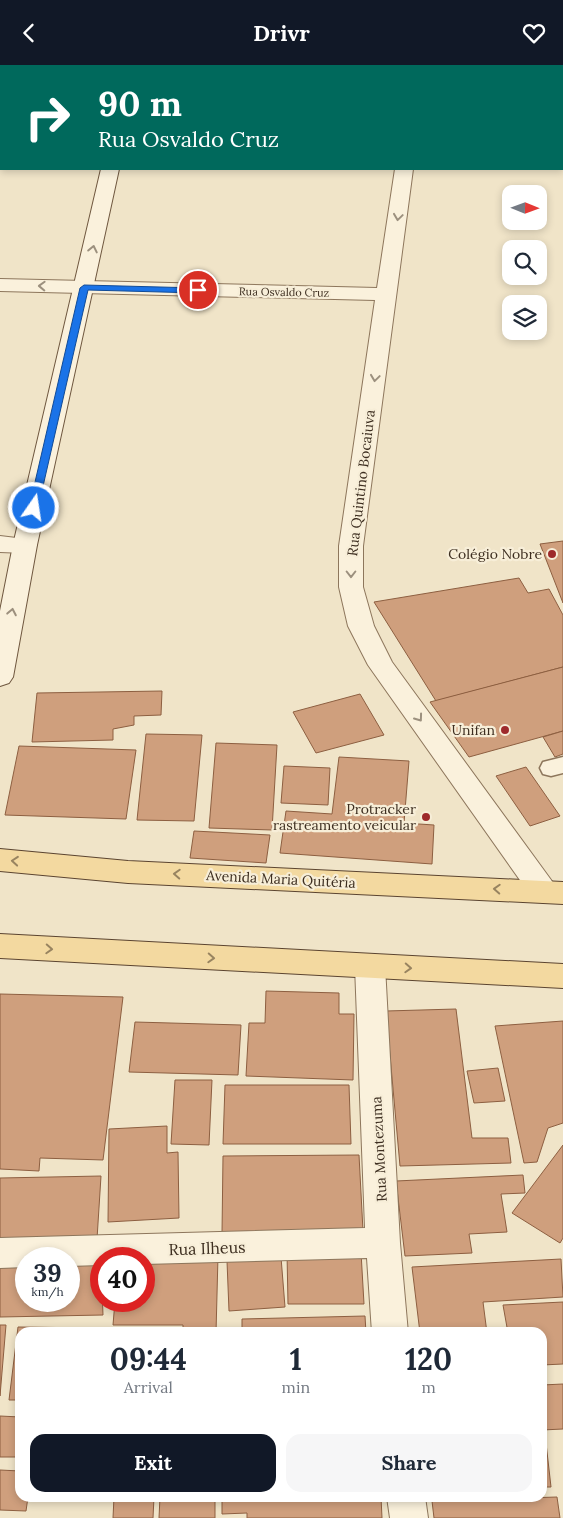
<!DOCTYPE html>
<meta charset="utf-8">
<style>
body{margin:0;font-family:Lora,serif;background:#f6f6f7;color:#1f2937;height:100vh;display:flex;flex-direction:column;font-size:19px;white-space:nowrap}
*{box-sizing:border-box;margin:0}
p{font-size:16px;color:#747a83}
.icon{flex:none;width:28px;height:28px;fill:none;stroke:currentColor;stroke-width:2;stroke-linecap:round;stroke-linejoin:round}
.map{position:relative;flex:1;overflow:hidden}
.sheet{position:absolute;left:15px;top:1262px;width:532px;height:175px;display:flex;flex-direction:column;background:#fff;border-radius:15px;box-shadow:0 2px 8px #0003}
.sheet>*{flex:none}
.hud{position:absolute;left:0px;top:0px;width:564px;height:105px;box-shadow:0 2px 8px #0003;background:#00695c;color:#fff;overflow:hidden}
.needle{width:32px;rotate:91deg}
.tools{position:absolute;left:502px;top:120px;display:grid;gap:10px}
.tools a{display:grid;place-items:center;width:45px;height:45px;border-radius:10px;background:#fff;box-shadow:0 2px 8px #0003;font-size:25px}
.speed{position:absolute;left:15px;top:1182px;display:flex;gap:10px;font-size:25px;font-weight:700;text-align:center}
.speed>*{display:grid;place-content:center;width:65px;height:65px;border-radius:50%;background:#fff;box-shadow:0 2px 8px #0003;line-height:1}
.speed small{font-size:12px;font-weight:400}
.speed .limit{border:8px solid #d22;background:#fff;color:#111}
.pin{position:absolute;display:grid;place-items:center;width:42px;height:42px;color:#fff;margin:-21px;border:2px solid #fff;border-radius:50%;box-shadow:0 1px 5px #0007}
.me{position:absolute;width:55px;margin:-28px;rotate:13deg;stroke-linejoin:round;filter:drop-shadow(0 0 4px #0008)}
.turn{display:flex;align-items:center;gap:18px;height:105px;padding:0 15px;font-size:22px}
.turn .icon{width:65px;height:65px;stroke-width:2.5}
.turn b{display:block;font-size:35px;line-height:42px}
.eta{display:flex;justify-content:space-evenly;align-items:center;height:85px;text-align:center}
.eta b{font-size:30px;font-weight:800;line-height:35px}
.primary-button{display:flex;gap:10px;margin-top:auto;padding:10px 15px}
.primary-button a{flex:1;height:58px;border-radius:15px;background:#111827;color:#fff;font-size:20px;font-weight:800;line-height:58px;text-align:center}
.primary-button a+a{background:#f6f6f7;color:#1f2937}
header{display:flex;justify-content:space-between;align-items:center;height:65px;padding:0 15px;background:#111827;color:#fff;font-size:22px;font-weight:800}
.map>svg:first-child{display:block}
.green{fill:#c9cf9b}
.building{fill:#cf9f7d;stroke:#8d5f41}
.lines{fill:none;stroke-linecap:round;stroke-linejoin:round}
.lane-casing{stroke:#8d765c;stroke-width:3}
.street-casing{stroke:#8d765c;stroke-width:2}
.secondary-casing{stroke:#6f573f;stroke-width:2}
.primary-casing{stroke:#5b4430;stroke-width:2}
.lane{fill:#faf1dc;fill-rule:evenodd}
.street{fill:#faf1dc;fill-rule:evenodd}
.secondary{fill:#faf1dc;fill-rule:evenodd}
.primary{fill:#f3d9a0;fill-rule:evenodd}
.oneway{stroke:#9c907e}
.oneway2{stroke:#988460}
.route{fill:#1a73e8;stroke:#114b97}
.poi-dot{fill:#9e2a2b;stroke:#f7eed8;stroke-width:2}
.labels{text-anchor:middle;stroke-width:4.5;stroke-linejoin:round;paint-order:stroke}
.far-street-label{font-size:11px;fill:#3d2e20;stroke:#f7eed8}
.street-label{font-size:14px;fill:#3d2e20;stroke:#f7eed8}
.poi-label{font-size:14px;fill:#3d2e20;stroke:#f7eed8;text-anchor:end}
.near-street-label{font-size:16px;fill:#3d2e20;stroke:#f7eed8}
</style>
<header><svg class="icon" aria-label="back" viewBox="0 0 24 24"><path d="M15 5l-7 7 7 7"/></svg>Drivr<svg class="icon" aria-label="heart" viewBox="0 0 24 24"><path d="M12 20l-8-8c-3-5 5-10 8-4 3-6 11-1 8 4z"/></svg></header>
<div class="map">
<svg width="563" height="1453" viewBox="0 0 563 1453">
<rect width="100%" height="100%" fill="#f0e4c8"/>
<path class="green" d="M0,0H132L1,1V75Z"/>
<g class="building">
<path d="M563,476V538L540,479Z"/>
<path d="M519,513L528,528L549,524L563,550V602L436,636L374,537Z"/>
<path d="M563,602V666L469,692L430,637Z"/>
<path d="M162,626L161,650L134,651V660L113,664V675L32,677L37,628Z"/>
<path d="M360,629L384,670L316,688L293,647Z"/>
<path d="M563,666V689L555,692L543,672Z"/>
<path d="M146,669L202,670L194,756L137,755Z"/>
<path d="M216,678L277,680L272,765L209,763Z"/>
<path d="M19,681L136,685L126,754L5,750Z"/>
<path d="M339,692L409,696L404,758L434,760L432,799L280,788L286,746L332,749Z"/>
<path d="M284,701L330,703L328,740L281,738Z"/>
<path d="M526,702L560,751L530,761L496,711Z"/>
<path d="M194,766L270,770L266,798L190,793Z"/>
<path d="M266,926L339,928V949H354L353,1015L246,1011L249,958H265Z"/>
<path d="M0,929L123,932L103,1095L40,1093L39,1106L0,1104Z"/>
<path d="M456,944L472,1073H508L511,1098L400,1101L386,946Z"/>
<path d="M563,956V1058L548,1063L537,1097L524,1098L495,961Z"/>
<path d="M135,957L241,960L238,1010L129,1007Z"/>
<path d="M498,1003L505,1036L474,1038L467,1006Z"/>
<path d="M175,1015H212L209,1080L171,1079Z"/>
<path d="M225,1020H349L351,1079H223Z"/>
<path d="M167,1061V1088L178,1087L179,1153L108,1157L109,1064Z"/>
<path d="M563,1080V1173L560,1178L512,1148Z"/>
<path d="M359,1090L363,1166L222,1168L223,1091Z"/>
<path d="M523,1110L525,1128L501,1129L507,1167L469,1169L472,1188L405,1191L396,1116Z"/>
<path d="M101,1111L97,1174L0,1176V1113Z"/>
<path d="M361,1187L364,1239H288L287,1188Z"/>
<path d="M218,1191L216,1268H183V1260H113L115,1236H144V1194Z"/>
<path d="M281,1192L285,1242L229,1246L227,1196Z"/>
<path d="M561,1194L563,1232L483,1237L487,1268H420L412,1202Z"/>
<path d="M101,1198L103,1250L0,1252V1200L26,1199V1236H69V1199Z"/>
<path d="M563,1237V1299L542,1300V1268H508L503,1240Z"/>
<path d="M365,1251L366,1268H242V1254Z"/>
<path d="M0,1260H6L0,1331Z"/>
<path d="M18,1262L170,1264V1268H20V1335H9Z"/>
<path d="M563,1319V1364L542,1365V1320Z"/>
<path d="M0,1351L20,1352V1392H0Z"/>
<path d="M542,1378H546L551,1422H542Z"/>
<path d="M0,1405L20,1406V1432H28L26,1446L0,1445Z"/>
<path d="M114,1432H154L153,1453H113Z"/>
<path d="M160,1432H215V1453H159Z"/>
<path d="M222,1432H381L382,1453H247V1448L222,1449Z"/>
<path d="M557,1432L560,1453H434L432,1436Z"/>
</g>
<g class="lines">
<g class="lane-casing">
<path id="lane" d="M563,692V708L551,711L543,709L540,703L543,697Z"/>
</g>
<g class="street-casing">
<g id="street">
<path d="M410,0H428V1H411Z"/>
<rect x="562" y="34" width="1" height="10"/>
<rect x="0" y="70" width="1" height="10"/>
<path d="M395,104H413L363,481V522L374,561L392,597L554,819L558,827L554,835L544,838L534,835L368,600L348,561L339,522V481L375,235L0,226V214L377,223Z"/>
<path d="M0,471L33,475L37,480L33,485L25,488L0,487Z"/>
<path d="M370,889L381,893L385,901L400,1178L408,1268H372L367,1193L144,1199V1194H101V1200L69,1201V1194H26V1202L0,1203V1173L365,1163L355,901L359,893Z"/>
<path d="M387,1432H425L428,1453H390Z"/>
</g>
</g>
<g class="secondary-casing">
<g id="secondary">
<path d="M525,0H543L544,1H526Z"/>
<rect x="562" y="45" width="1" height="11"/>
<path d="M101,104H119L37,480L13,612L9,618L0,621V546L13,480Z"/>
</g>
</g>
<g class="primary-casing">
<g id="primary">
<path d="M0,784L128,796L563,817V839L128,818L0,806Z"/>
<path d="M0,869L563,899V923L0,893Z"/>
</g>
</g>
<use href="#lane" class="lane"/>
<use href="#street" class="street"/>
<use href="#secondary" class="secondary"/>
<use href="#primary" class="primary"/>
</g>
<defs><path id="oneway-chevron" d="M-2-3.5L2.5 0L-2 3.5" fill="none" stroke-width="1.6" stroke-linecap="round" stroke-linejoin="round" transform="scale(1.25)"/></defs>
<g class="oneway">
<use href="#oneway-chevron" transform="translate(398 152) rotate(98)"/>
<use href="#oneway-chevron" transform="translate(93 184) rotate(-78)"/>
<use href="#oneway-chevron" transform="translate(42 221) rotate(-178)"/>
<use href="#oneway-chevron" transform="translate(375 313) rotate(98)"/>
<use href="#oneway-chevron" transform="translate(351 509) rotate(90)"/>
<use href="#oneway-chevron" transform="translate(12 547) rotate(-79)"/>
<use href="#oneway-chevron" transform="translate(419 653) rotate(54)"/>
</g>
<g class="oneway2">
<use href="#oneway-chevron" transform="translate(15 796) rotate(-175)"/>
<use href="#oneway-chevron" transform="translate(177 809) rotate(-177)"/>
<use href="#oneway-chevron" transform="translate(497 824) rotate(-177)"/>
<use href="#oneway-chevron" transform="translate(49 884) rotate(3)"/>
<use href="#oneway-chevron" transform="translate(211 893) rotate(3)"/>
<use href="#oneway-chevron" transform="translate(408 903) rotate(3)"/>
</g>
<path class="route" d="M84,220L198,223L202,225L198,228L88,225L38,443L34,446L29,443L80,223Z"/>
<g class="poi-dot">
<circle cx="552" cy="489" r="5"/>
<circle cx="505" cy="665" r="5"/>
<circle cx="426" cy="752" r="5"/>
</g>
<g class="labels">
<g class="far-street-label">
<text transform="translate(284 227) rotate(1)" y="4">Rua Osvaldo Cruz</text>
</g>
<g class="street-label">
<text transform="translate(361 418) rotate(-83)" y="5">Rua Quintino Bocaiuva</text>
<text transform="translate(281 814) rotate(3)" y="5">Avenida Maria Quitéria</text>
<text transform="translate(379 1084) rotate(-93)" y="5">Rua Montezuma</text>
</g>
<g class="poi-label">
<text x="542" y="494">Colégio Nobre</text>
<text x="495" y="670">Unifan</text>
<text x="416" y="749">Protracker<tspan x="416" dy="16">rastreamento veicular</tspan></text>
</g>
<g class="near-street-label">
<text transform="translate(207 1183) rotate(-2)" y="6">Rua Ilheus</text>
</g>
</g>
</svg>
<div class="tools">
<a><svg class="needle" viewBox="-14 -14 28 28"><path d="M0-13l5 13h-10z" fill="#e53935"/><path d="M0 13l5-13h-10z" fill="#747a83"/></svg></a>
<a><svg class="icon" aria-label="search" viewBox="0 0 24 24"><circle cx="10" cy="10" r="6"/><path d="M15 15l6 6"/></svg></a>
<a><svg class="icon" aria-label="layers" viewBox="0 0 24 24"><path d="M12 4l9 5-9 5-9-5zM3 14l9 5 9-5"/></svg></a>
</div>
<div class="speed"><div>39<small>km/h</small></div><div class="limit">40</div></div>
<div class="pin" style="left:198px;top:225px;background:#d93025"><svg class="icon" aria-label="arrive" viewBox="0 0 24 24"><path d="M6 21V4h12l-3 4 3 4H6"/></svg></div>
<svg class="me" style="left:34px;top:443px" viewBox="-20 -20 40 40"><circle r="17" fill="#1a73e8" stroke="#fff" stroke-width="3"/><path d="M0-11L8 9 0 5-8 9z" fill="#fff"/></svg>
<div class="hud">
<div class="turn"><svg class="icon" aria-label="right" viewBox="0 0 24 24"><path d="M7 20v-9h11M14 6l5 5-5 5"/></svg><div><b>90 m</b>Rua Osvaldo Cruz</div></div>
</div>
<section class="sheet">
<div class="eta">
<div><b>09:44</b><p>Arrival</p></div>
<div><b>1</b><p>min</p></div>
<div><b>120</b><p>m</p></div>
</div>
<div class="primary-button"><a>Exit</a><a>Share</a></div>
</section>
</div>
